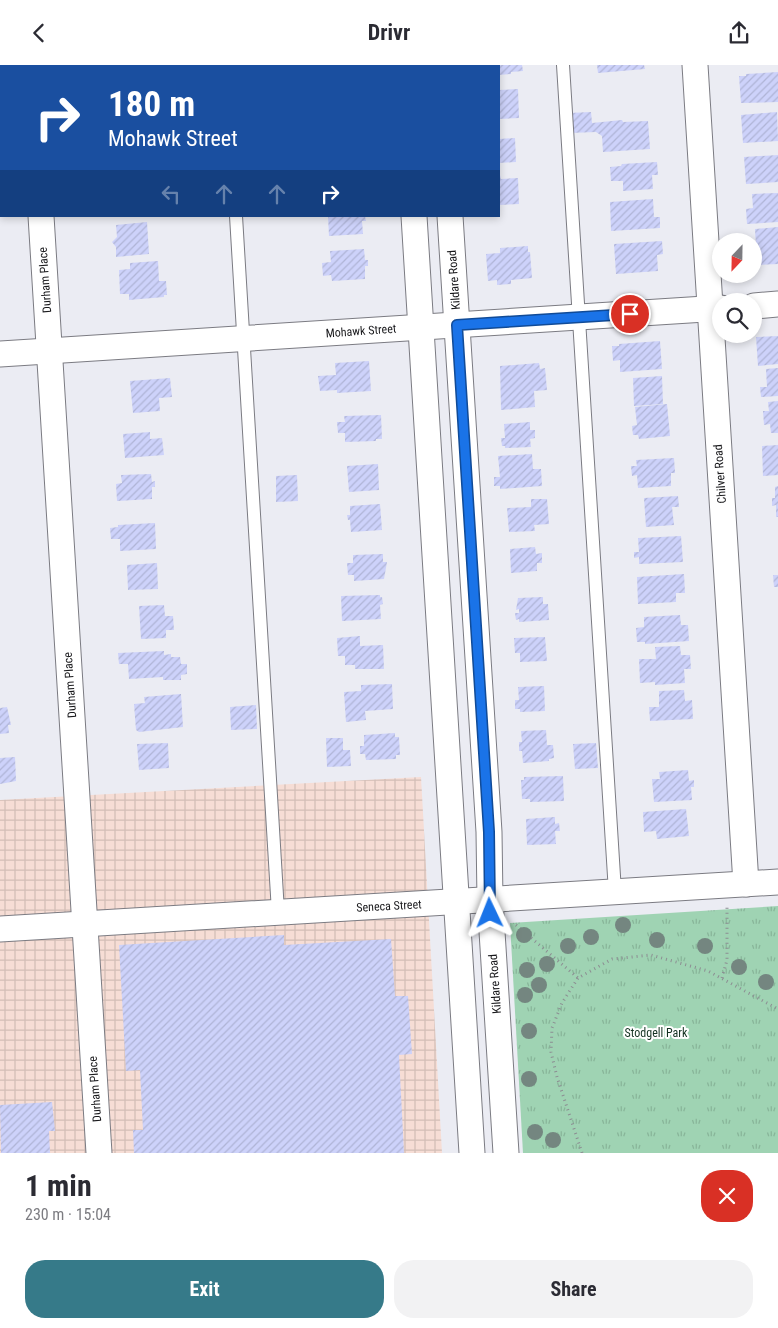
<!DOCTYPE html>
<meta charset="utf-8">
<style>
body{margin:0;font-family:"Roboto Condensed",sans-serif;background:#f2f2f3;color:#2b2b33;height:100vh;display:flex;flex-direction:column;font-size:19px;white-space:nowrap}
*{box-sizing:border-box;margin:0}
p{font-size:16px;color:#7c7c81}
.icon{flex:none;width:28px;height:28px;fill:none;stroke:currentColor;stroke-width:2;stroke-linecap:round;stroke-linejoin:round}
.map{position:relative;height:1088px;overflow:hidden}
.details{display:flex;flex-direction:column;background:#fff;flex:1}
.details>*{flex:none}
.top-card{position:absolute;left:0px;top:0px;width:500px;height:152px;box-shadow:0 2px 8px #0003;background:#1a4fa0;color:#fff;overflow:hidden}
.needle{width:32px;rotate:202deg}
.fabs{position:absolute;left:712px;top:168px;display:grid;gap:10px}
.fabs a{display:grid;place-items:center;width:50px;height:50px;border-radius:50%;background:#fff;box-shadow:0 2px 8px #0003;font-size:25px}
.pin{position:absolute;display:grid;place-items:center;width:42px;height:42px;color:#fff;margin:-21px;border:2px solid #fff;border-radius:50%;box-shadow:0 1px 5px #0007}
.me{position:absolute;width:55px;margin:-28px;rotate:358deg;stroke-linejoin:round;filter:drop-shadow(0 0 4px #0008)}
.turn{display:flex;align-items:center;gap:18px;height:105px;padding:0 25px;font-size:22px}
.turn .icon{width:65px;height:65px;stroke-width:2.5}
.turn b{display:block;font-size:35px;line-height:42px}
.lanes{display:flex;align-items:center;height:48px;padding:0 25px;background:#0003;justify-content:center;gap:25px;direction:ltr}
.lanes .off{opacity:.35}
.round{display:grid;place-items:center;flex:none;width:52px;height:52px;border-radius:20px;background:#f2f2f3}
.head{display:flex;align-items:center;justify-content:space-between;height:85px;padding:0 25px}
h1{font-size:30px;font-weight:700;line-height:38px}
.cta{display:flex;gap:10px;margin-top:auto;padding:10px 25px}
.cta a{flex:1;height:58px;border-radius:20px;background:#367a89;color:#fff;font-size:20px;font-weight:700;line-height:58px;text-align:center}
.cta a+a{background:#f2f2f3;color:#2b2b33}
header{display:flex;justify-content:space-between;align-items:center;height:65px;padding:0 25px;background:#fff;font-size:22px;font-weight:700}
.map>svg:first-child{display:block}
.industrial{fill:url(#industrial-grid)}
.park{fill:url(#park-tufts)}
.building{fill:url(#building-hatch)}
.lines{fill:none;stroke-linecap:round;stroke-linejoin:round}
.service-casing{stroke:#7b7b82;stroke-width:14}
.minor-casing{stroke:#7b7b82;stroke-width:27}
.path{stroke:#8c8d92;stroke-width:3;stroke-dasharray:1 4;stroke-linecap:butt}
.service{stroke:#fff;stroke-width:12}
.minor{stroke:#fff;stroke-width:25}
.tree{fill:#748680}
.route-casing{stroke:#114b97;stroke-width:12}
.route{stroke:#1a73e8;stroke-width:9}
.labels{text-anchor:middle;stroke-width:4;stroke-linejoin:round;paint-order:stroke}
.street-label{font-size:12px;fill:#19191c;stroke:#fff}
.park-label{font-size:12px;fill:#133221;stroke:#fff}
</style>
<header><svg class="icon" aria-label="back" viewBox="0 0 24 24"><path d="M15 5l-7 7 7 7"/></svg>Drivr<svg class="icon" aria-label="share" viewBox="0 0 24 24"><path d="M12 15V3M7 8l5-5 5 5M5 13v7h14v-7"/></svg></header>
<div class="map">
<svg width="778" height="1088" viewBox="0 0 778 1088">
<defs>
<pattern id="industrial-grid" width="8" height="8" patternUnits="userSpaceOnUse" patternTransform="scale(1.25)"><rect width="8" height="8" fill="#f6ddd5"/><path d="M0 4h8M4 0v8" fill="none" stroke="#d2bdb6"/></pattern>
<pattern id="park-tufts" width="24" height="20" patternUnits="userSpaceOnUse" patternTransform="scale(1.25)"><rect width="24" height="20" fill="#9fd3b3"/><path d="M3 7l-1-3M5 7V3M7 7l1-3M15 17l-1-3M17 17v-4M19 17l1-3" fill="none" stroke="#88b599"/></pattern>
<pattern id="building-hatch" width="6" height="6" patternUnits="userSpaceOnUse" patternTransform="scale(1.25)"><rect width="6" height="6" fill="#cdd2fa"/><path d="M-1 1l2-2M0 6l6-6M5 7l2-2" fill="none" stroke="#afb4d6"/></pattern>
</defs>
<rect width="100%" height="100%" fill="#ebecf3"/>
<path class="industrial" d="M421,712L442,1088H0V735Z"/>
<path class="park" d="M778,841V1088H523L510,858Z"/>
<g class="building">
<path d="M499,0H522L523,6L511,7V9L499,10Z"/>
<path d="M597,0H644L645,4L598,8Z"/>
<path d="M778,7V37L741,38L739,11H746V9Z"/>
<path d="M518,24L519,53L499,54V25Z"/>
<path d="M591,47L592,58L622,55L623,57L648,56L650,84L603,87L602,71L596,67L570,68L569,48Z"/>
<path d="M777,47L778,76L743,78L741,50Z"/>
<path d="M515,73L516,97L499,98V74Z"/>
<path d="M778,90V117L746,119L744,92Z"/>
<path d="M657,97L658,110H652L653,124L623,126V116H611L610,102L621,101L622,99Z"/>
<path d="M499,110H500L501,114L518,113L519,139L499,140Z"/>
<path d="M778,128V157L747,159L746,144L753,143L752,129Z"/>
<path d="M653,134L654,152H660V163L611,166L610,137Z"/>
<path d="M328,151H365L366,156H362L363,169L329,171Z"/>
<path d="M147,157L149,189L116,192V182L112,177L117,172L116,160Z"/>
<path d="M778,162V199L757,200L755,164Z"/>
<path d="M662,176L663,189L657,190L658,206L616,209L614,179Z"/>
<path d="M528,181V187H530L532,213L511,215V219L497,220V215L488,216L486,189L500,188V183Z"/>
<path d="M364,184L365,195H368V201H365V214L332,216L331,210L323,211L322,198L331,197L330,186Z"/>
<path d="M158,196L159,216H166L167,230H164V232L129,235V229H120L119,205L130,204V198Z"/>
<path d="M778,271V299L758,301L756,272Z"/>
<path d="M660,276L662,304L620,307V295L613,296L612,281H619V279Z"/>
<path d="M369,296L371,326L337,328V325L320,326L318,311L336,310L335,298Z"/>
<path d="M539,298L540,304L545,303L547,325L534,326L535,342L501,345L500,301Z"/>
<path d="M778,303V331L761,332L760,322H767L766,304Z"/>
<path d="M662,311L663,339L634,341L633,313Z"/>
<path d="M170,313L172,332L159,333L160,346L133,348L130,316Z"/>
<path d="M778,336V368H771L770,359L764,360L763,346H769L768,337Z"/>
<path d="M667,339L670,371L639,374L638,370H633L632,361L637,360L635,342Z"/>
<path d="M381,350L382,374H376V376L345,377V368H338L337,357H345L344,351Z"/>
<path d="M530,357V365H535V373L530,374L531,382L505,383V381H502L501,373H505L504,359Z"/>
<path d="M150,367V374L162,373L164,390L125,393L123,369Z"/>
<path d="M778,380V410L763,411L762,381Z"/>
<path d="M532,389L533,404H541L542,421L500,424V421H494V412H500L498,391Z"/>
<path d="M674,393L675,408H671V421L638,423L637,410L632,411L631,401H637L636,395Z"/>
<path d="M378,399L379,425L349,427L347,401Z"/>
<path d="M151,409L152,417L155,416V422H152V434L117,436L116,419L122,418L121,410Z"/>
<path d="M297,410L298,436L276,437V411Z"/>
<path d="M778,421V452H776V440L772,441V433H775V422Z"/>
<path d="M678,431L679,442H672L674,460L646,462L644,433Z"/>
<path d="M531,434H547L549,459L534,460L535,466L509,467L507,443L531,442Z"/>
<path d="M380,439L382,465L351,467L350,455H348L347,450H350V441Z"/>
<path d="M155,458L156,484L120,486V474H111L110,463L118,462V460Z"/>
<path d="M681,471L683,497L639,499V492L634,493V487H639L638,473Z"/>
<path d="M535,482L536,489L542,488V498H537V506L511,508L510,484Z"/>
<path d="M383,489V497H387L384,514L354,516V510H348L347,498H353V490Z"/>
<path d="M157,498L158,524L128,525L127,500Z"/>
<path d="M684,509L685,528H676V537L638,539L637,512Z"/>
<path d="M773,510H778V522H774Z"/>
<path d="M380,530V532H382L383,539L380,540L381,554L342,556L341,531Z"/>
<path d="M543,532V539H548L549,555L519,557V554L516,555L515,548H519V544L516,545L518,533Z"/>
<path d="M164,540L165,551H173L174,565H166V573L141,574L139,541Z"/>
<path d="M680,550L681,560H688L689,576L645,579V577H637L636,563L644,562V552Z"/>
<path d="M360,571V581L383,580L384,604H355V600H345V591H338L337,573Z"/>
<path d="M545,572L547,596L520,597V588H515L514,573Z"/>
<path d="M680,581L681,590H690L691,604H684L685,618L655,620V617L640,618L639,594H656L655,582Z"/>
<path d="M164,586V590L171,589V592H180L181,599H187V609L181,610V615H163V612L129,614L128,599H119L118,588Z"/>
<path d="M392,619L393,644L365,646L366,655L346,657L344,627L361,626V620Z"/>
<path d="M544,621L545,646L520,647V644H515V635H519L518,622Z"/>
<path d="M684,625L685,636L692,635L693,654L650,656L649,642H659V626Z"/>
<path d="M181,629L183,662L139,667L136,665L134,639L145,638L144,632Z"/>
<path d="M256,640L257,664L231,665L230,642Z"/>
<path d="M7,642L11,660H8L9,668L0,669V643Z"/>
<path d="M546,665L547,680H553L554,693L549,694V696L523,698L522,686H519V677H522L521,666Z"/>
<path d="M395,668V672H399L400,690H396V694L366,695L365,689H360V681H364V670Z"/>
<path d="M326,673H343V685H350L351,701L327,702Z"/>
<path d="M168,678L169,703L139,705L137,679Z"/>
<path d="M596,678L598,703L575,704L573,679Z"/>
<path d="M15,692L16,716L0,719V693Z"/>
<path d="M688,705L689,716L694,715V722H691L692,735L654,737L652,714H660L659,707Z"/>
<path d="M563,711L564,736L530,737V734H522L521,715H524V712Z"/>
<path d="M686,744L689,771L657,774L656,766L644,767L643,747Z"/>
<path d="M555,752V759L559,758L560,766H555L556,779L527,780L526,754Z"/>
<path d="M284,870V880L391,874L395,931H408L412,989L399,990L404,1088H134L133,1065H143L140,1005L126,1006L119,880Z"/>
<path d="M52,1037L55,1066H49L50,1088H1L0,1040Z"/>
</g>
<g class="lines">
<g class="service-casing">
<g id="service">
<path d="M227,0V1"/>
<path d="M563,0L615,827"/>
<path d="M236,151L278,847"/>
</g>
</g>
<g class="minor-casing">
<g id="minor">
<path d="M32,0V1"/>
<path d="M404,0L405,1"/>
<path d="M440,0V1"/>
<path d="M695,0L746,819"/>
<path d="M41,151L99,1088"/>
<path d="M414,151L472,1088"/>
<path d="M450,151L489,767L490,835L506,1088"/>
<path d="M754,241L778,239"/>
<path d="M0,289L721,243"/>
<path d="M0,864L778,817"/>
</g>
</g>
<g class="path">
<path d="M516,860L578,913"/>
<path d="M722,913L727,895V842"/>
<path d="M582,1088L557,1012L551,987L552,963L562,938L578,913L612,894L651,890L708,906L778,944"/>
</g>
<use href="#service" class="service"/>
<use href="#minor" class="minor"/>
</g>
<g class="tree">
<circle cx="623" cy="860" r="8"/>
<circle cx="524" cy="870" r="8"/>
<circle cx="591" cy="872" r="8"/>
<circle cx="657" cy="875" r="8"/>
<circle cx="568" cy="881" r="8"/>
<circle cx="705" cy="881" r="8"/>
<circle cx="547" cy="899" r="8"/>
<circle cx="739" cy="902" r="8"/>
<circle cx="527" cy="905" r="8"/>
<circle cx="766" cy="917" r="8"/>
<circle cx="539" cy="920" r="8"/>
<circle cx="525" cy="930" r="8"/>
<circle cx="529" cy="966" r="8"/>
<circle cx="529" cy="1014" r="8"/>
<circle cx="535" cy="1067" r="8"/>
<circle cx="553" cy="1075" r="8"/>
</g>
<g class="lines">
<g class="route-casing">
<path id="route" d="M490,848L489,767L457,260L630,249"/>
</g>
<use href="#route" class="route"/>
</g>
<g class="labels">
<g class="street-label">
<text transform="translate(45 215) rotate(-94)" y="4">Durham Place</text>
<text transform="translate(454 215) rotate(-94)" y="4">Kildare Road</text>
<text transform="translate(361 266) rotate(-4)" y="4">Mohawk Street</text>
<text transform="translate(720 409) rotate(-94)" y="4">Chilver Road</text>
<text transform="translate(70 620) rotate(-94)" y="4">Durham Place</text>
<text transform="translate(389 841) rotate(-3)" y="4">Seneca Street</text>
<text transform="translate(495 919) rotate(-94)" y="4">Kildare Road</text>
<text transform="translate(95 1024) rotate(-94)" y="4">Durham Place</text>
</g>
<g class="park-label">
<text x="656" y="972">Stodgell Park</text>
</g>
</g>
</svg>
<div class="fabs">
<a><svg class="needle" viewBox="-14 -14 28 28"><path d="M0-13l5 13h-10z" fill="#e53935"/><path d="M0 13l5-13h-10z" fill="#7c7c81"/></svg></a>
<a><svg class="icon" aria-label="search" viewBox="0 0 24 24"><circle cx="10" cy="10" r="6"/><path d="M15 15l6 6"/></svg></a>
</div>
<div class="pin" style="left:630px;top:249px;background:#d93025"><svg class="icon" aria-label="arrive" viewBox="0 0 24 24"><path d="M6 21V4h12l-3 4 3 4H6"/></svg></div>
<svg class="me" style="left:490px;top:848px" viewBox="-20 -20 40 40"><path d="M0-17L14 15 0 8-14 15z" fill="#1a73e8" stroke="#fff" stroke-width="4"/></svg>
<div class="top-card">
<div class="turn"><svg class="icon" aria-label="right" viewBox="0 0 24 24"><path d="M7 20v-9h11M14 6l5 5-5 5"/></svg><div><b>180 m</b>Mohawk Street</div></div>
<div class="lanes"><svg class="icon off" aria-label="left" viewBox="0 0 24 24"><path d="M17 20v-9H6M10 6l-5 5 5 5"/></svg><svg class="icon off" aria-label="ahead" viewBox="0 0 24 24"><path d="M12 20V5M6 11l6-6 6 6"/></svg><svg class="icon off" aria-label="ahead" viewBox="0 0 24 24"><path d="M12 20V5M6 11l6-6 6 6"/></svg><svg class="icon" aria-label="right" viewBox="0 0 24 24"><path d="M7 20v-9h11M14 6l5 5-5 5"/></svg></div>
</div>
</div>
<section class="details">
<div class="head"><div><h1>1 min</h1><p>230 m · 15:04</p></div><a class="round" style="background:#d93025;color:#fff"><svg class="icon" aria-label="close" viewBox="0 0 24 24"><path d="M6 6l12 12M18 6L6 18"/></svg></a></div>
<div class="cta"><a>Exit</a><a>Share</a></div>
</section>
